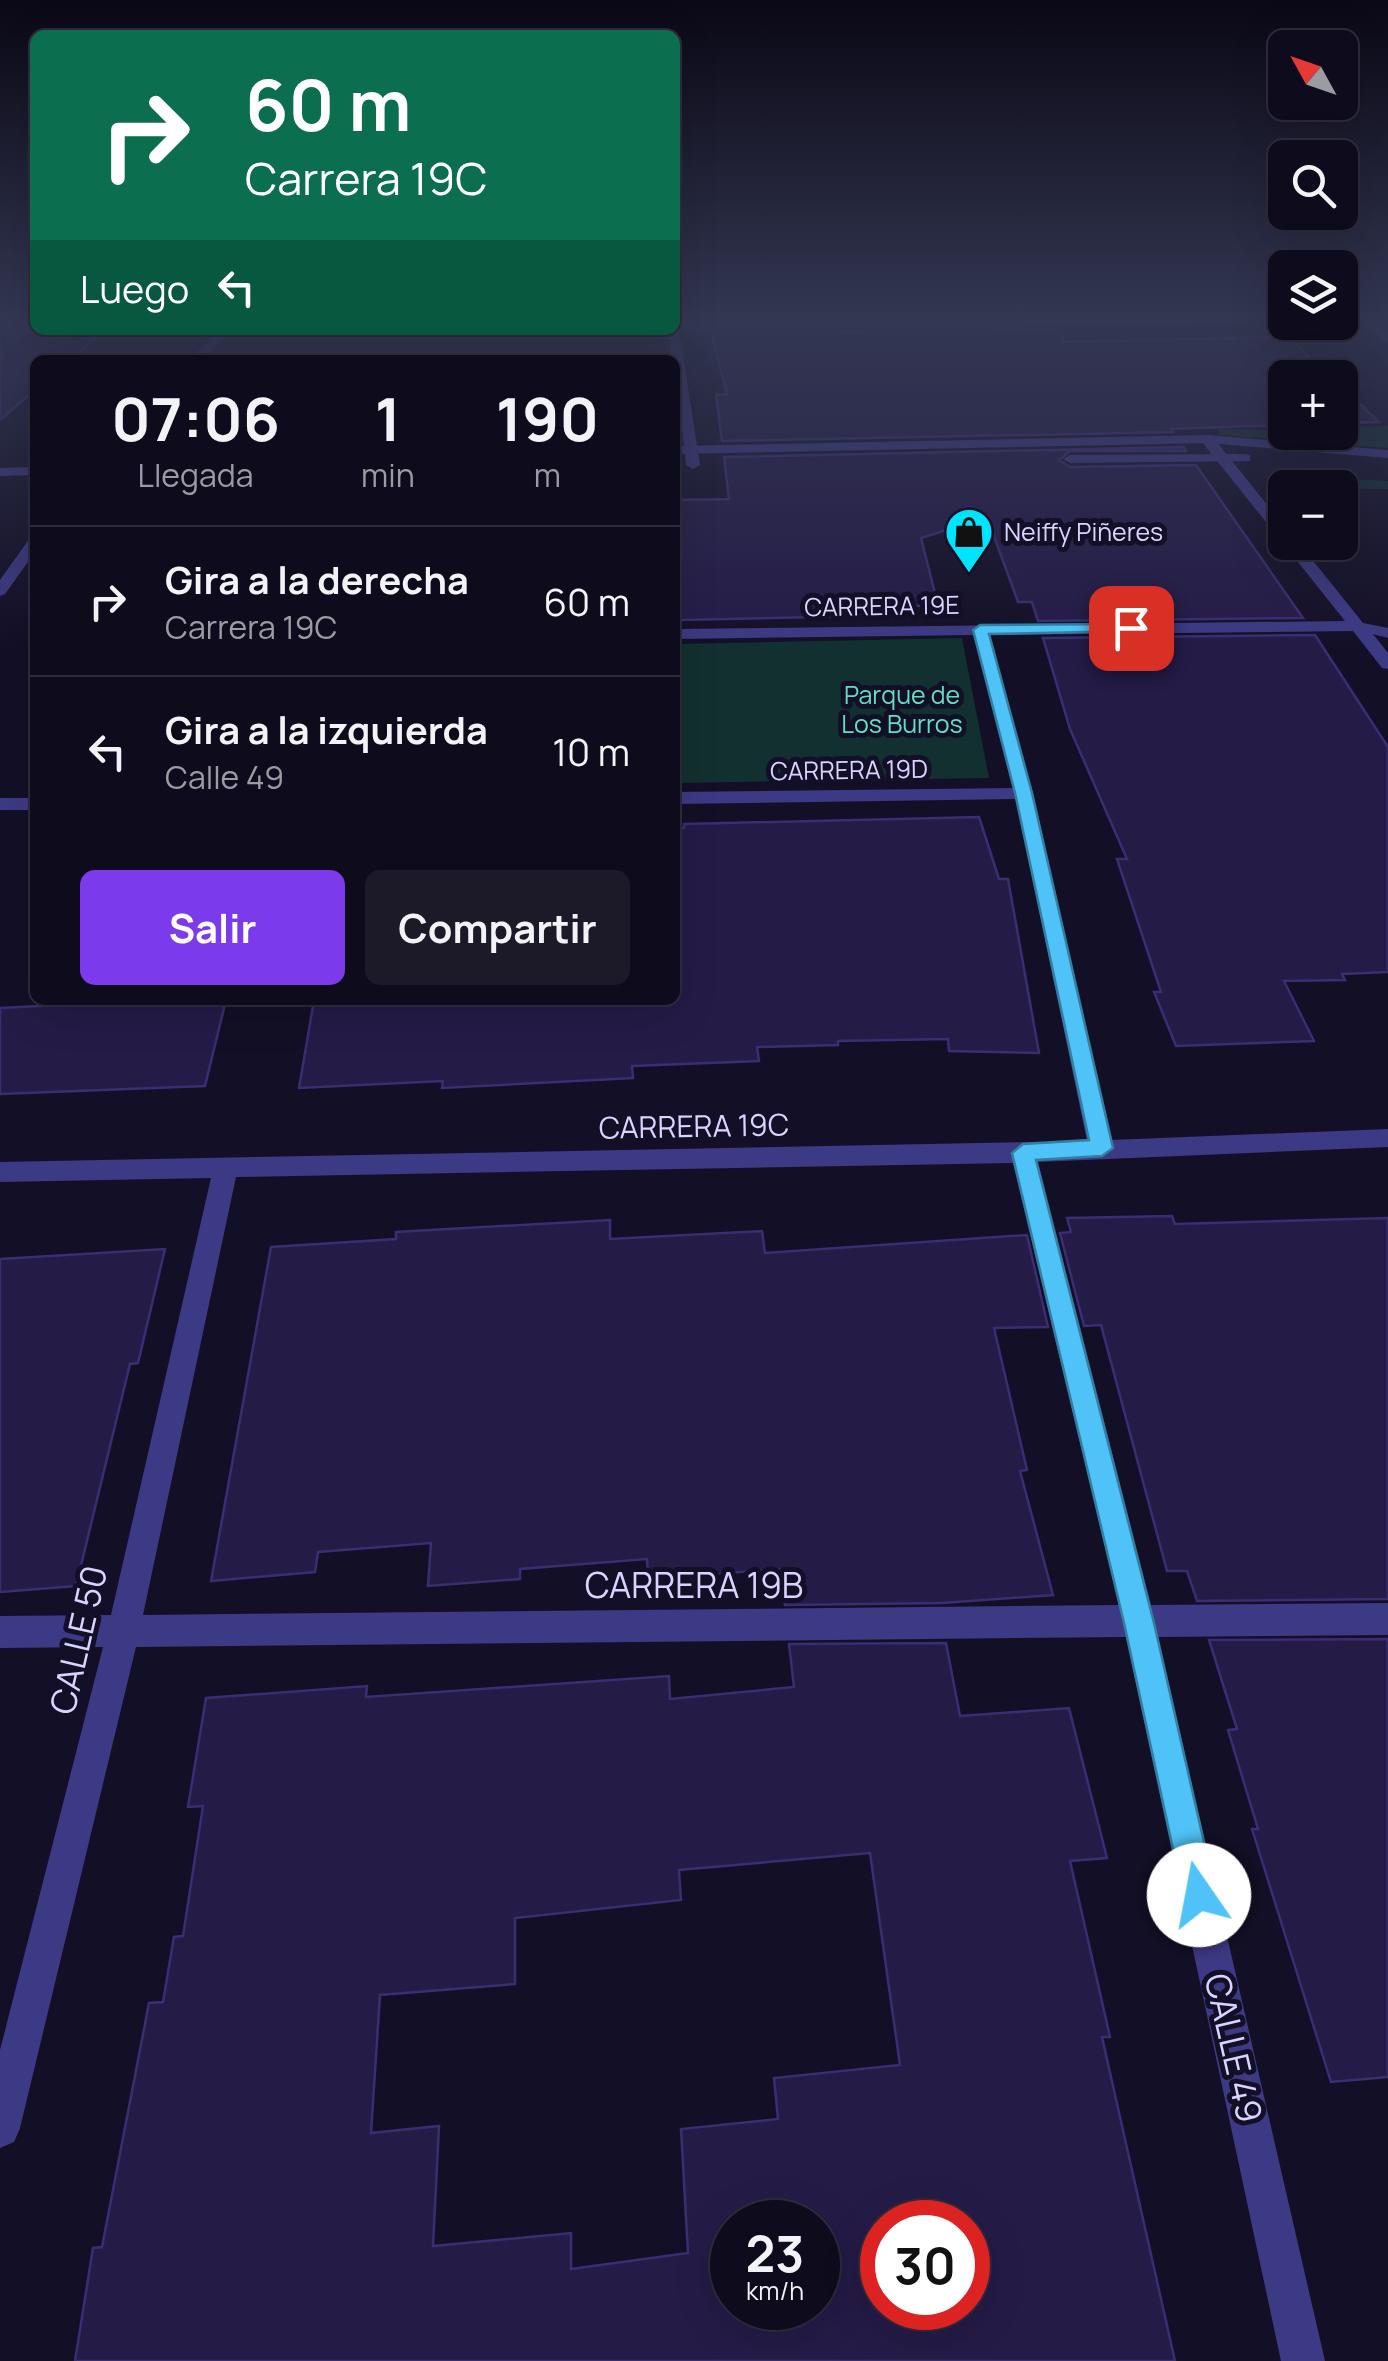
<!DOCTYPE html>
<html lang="es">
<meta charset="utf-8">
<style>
body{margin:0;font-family:Manrope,sans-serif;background:#1c1929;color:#f1f3f6;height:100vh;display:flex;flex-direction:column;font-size:38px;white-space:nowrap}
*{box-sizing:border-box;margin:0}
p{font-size:32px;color:#9b9ba3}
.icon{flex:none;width:55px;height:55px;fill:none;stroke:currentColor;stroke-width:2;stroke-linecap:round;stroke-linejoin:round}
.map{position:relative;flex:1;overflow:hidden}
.side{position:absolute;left:30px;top:355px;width:650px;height:650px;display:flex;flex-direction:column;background:#0e0b1c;border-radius:15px;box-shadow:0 10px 40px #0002,0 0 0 2px #2e2b3b}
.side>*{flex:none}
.top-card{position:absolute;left:30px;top:30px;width:650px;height:305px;border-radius:15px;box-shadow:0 10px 40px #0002,0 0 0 2px #2e2b3b;background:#0b6e4f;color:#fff;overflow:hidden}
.needle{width:65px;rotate:310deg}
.fabs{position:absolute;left:1268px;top:30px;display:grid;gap:20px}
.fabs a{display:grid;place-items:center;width:90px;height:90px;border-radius:15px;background:#0e0b1c;box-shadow:0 10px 40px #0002,0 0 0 2px #2e2b3b;font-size:50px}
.speed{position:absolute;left:710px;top:2200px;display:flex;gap:20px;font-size:50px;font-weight:700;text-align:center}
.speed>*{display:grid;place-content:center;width:130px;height:130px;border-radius:50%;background:#0e0b1c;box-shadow:0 10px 40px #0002,0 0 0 2px #2e2b3b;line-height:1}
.speed small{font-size:25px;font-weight:400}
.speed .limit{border:15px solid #d22;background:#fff;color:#111}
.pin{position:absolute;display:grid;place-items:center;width:85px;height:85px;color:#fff;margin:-42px;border-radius:20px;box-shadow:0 5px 15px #0006}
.me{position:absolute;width:110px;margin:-55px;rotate:348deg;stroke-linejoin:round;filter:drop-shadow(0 0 8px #0008)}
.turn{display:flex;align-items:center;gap:35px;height:210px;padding:0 50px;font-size:45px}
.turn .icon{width:130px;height:130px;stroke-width:2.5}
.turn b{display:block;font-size:70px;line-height:85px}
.then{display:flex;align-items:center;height:95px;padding:0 50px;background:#0003;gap:20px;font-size:38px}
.eta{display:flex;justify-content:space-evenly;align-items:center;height:170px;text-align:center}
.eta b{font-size:60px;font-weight:700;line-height:70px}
.button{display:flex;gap:20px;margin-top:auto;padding:20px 50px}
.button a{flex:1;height:115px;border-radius:15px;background:#7c3aed;color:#fff;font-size:40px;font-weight:700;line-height:115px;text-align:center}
.button a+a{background:#1c1929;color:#f1f3f6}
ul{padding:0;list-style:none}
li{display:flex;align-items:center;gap:30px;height:150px;padding:0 50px;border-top:2px solid #2e2b3b}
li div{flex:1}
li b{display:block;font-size:38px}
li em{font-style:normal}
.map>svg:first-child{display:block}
.green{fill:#12302f}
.building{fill:#241b47;stroke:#3b2d73;stroke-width:2.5;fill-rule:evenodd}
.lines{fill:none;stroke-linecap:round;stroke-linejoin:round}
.minor{fill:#3d3a85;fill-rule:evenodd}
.tertiary{fill:#3d3a85;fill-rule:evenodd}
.route{fill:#4fc3f7;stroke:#337fa1;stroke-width:2.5}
.labels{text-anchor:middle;stroke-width:10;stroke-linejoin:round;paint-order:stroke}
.far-poi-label{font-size:25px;fill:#d9d4ff;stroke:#130f26;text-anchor:start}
.far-street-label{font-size:25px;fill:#d9d4ff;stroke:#130f26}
.far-park-label{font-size:25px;fill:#5fe0c0;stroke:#130f26}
.street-label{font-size:30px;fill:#d9d4ff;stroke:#130f26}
.near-street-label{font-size:35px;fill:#d9d4ff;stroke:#130f26}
</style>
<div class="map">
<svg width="1388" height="2361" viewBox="0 0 1388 2361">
<rect width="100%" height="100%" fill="#130f26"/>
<g class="green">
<path d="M1388,426V448L1219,435L1218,429L1340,432V427Z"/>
<path d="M1275,475L1388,481V489L1284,488Z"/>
<path d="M962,638L989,778L675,783V644Z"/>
</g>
<g class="building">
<path d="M1063,329V342L1288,337L1332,378H1285V425L1171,429L1173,432L722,441L716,395L727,394L711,333Z"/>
<path d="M0,330H105L70,360H35V390L0,420Z"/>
<path d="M1340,385L1379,422L1340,423Z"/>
<path d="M1184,447L1186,451H1070L1059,460L1070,467L1196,465L1303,618L1038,621L1032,602H1018L987,517L921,538L938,605L860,608L862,616L679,620L675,500L729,499L724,457Z"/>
<path d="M1315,635L1388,747V972L1342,974L1345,980L1284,981L1314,1041L1176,1046L1154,992H1161L1117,859H1127L1070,729L1043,638Z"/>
<path d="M979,817L999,879H1008L1039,1053L949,1051L948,1039L838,1041V1045L757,1047L759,1061L632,1066L633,1078L442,1088L443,1081L299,1088L314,1000H675V828H684V824Z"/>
<path d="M159,1000H226L205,1086L0,1094V1008Z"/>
<path d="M1172,1216L1175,1224L1388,1218V1599L1197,1601L1187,1571H1167L1101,1325L1084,1326L1060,1233L1071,1232L1067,1218Z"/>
<path d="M610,1220V1239L762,1231L765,1253L1027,1235L1048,1327L994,1328L1027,1470L1020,1471L1053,1595L942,1603L785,1605L781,1569L648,1579L647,1559L520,1569V1579L428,1586L431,1543L318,1552L315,1572L211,1581L271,1247L396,1239V1232Z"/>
<path d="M165,1249L138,1363L130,1364L76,1586L0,1592V1259Z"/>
<path d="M1388,1639V2077L1331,2082L1252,1829H1258L1228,1730L1237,1729L1209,1640Z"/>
<path d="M946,1643L960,1716L1069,1708L1107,1858L1070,1861L1110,2037H1102L1175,2361H75L93,2248L102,2247L149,2003L163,2002L174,1937L183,1936L203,1806L188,1807L206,1698L367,1686L366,1697L669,1676L670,1699L794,1687L789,1644ZM870,1853L900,2065L774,2078L778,2119L681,2129L688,2253L571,2269V2233L433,2246L439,2126L371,2133L380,1995L515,1984V1918L681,1900L679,1870ZM732,2222H818V2308H732ZM882,2222H968V2308H882Z"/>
</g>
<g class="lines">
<g class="minor">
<path d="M1176,319H1285L1290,322L679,330L700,465L693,469L686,465L675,360H672L667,330H675V324Z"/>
<path d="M1359,319H1370L1388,334V343Z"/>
<path d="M220,330H232L202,360H189Z"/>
<path d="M1202,436H1212L1285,527V542H1298L1363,623L1388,628V638L1373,634L1388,653V669L1382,668L1353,631L990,635L1033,793L1111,1140L1388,1129V1147L1038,1162L1151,1605L1388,1603V1635L1158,1637L1325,2361H1281L1126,1637L136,1647L20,2128L14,2142L0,2148V2050L103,1647L0,1648V1616L111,1615L211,1178L0,1182V1162L1087,1141L1016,799L675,804V792L1013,788L974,635L675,639V629L1345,621L1202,442ZM1013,1163L1119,1605L143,1615L236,1177Z"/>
<path d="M35,537V552L5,594L0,596V580L30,538Z"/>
<rect x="0" y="798" width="35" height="12"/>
</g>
<g class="tertiary">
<path d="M1207,435L1388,450V458L1207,443L675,454V446Z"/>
<path d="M1245,454L1250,455V461L1070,463L1063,459L1070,455Z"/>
<path d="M35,467V475L0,476V468Z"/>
</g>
</g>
<linearGradient id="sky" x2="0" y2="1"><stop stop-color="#0a0815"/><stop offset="0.49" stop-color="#333752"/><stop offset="1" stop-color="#333752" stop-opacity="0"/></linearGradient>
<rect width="1388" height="649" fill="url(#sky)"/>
<path class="route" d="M1131,624L1136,625V631L989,634L1032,793L1113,1148L1102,1156L1036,1160L1154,1623L1216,1895L1211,1907L1199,1911L1187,1907L1183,1895L1124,1623L1012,1153L1023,1144L1089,1140L1015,793L973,630L980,625Z"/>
<defs>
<g id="shop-pin" transform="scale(2.5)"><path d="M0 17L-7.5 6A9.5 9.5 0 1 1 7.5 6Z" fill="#00e5ff" stroke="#130f26"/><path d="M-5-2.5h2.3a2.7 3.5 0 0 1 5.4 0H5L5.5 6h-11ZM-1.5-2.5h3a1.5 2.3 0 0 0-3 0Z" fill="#111"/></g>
</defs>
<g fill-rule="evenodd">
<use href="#shop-pin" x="969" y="532"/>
</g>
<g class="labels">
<g class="far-poi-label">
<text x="1004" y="541">Neiffy Piñeres</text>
</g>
<g class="far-street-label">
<text transform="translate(882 606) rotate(-1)" y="9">CARRERA 19E</text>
<text transform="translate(849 770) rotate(-1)" y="9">CARRERA 19D</text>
</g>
<g class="far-park-label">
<text x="902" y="704">Parque de<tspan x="902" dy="29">Los Burros</tspan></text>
</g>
<g class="street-label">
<text transform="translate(694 1127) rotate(-1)" y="10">CARRERA 19C</text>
</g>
<g class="near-street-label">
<text x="694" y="1598">CARRERA 19B</text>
<text transform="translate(79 1640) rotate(-77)" y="12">CALLE 50</text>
<text transform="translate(1233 2048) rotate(77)" y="12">CALLE 49</text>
</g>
</g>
</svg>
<div class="fabs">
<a><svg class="needle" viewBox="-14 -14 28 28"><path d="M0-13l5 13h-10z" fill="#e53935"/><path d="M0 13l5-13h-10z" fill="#9b9ba3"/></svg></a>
<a><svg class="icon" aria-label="search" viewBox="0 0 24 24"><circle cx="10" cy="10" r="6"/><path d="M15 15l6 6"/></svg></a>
<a><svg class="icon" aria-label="layers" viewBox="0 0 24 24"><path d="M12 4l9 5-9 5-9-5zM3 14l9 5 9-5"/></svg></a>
<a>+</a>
<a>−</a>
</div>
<div class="speed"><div>23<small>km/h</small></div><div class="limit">30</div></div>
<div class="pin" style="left:1131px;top:628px;background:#d93025"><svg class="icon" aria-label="arrive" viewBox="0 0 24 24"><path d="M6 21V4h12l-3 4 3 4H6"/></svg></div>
<svg class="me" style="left:1199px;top:1895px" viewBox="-20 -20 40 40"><circle r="19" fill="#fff"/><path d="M0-13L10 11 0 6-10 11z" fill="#4fc3f7"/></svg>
<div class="top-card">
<div class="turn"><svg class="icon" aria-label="right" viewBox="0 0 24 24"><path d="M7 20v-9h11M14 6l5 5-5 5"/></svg><div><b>60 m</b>Carrera 19C</div></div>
<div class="then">Luego<svg class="icon" aria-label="left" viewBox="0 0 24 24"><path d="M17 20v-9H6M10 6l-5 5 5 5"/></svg></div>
</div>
<section class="side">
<div class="eta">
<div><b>07:06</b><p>Llegada</p></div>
<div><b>1</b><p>min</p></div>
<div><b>190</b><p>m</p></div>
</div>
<ul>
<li><svg class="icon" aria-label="right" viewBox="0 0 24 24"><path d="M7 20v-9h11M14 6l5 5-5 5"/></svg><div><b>Gira a la derecha</b><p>Carrera 19C</p></div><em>60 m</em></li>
<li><svg class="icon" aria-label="left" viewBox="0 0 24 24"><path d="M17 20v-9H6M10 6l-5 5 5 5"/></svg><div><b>Gira a la izquierda</b><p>Calle 49</p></div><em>10 m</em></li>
</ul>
<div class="button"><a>Salir</a><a>Compartir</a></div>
</section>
</div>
